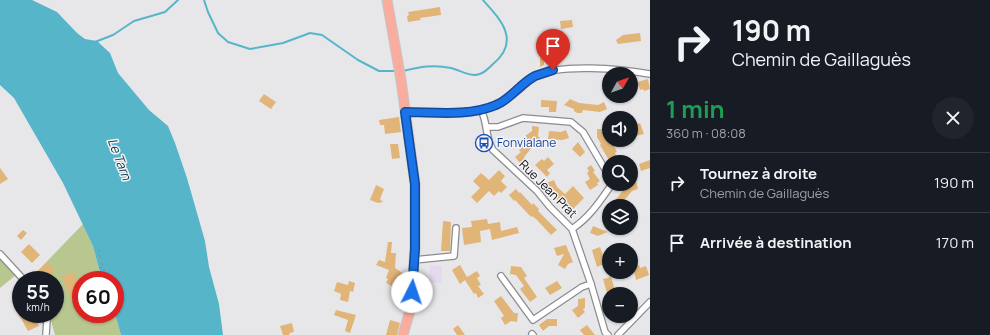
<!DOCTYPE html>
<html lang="fr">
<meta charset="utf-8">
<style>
body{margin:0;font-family:Manrope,sans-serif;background:#20242c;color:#f1f3f6;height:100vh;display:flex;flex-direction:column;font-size:15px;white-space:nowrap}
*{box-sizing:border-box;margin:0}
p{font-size:13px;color:#9ea1a6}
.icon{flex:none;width:22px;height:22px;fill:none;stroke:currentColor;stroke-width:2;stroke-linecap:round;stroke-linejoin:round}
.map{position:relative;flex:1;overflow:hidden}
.panel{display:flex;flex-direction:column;background:#171b24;width:340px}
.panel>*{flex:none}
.guide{background:#171b24;color:#f1f3f6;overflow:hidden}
.needle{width:26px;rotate:50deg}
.controls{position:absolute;left:602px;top:67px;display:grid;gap:8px}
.controls a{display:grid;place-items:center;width:36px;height:36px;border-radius:50%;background:#171b24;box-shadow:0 1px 3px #0004;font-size:20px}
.speed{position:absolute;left:12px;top:271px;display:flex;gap:8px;font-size:20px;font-weight:700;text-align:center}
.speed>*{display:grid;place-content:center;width:52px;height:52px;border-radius:50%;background:#171b24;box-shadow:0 1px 3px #0004;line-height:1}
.speed small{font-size:10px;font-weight:400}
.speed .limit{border:6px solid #d22;background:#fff;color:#111}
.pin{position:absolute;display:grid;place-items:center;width:34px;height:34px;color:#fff;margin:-41px -17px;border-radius:50% 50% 50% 0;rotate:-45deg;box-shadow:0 0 4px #0007}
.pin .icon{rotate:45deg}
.me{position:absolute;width:44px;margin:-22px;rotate:4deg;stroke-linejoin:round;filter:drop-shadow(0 0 3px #0008)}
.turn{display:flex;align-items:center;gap:14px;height:84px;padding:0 16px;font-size:18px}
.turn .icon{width:52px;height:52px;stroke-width:2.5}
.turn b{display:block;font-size:28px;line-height:34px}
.round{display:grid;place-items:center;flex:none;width:42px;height:42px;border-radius:21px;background:#20242c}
.overview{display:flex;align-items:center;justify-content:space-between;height:68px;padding:0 16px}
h1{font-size:24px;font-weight:700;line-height:30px;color:#1e9e55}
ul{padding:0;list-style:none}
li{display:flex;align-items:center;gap:12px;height:60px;padding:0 16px;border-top:1px solid #363941}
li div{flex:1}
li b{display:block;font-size:15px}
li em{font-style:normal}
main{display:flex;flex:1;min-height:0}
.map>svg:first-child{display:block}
.industrial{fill:#e4d9ed}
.green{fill:#b8c690}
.water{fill:#57b5c9}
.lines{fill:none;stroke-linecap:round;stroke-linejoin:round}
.stream{stroke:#57b5c9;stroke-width:2}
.building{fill:#e1b478}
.street-casing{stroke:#8c8c8f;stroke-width:8}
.primary-casing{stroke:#c5c5c5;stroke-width:11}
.path{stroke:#8d8d8f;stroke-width:1;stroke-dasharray:3 3;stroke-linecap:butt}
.street{stroke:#fff;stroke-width:5.5}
.primary{stroke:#faad9e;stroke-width:9}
.route-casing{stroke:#114b97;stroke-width:10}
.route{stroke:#1a73e8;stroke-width:7}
.labels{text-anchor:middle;stroke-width:3;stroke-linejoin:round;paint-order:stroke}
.transit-label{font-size:12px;fill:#164399;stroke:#f4f4f8;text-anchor:start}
.street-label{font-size:12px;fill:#0e0e0f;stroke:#f4f4f8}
.water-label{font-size:13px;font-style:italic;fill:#0e3b44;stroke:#f4f4f8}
</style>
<main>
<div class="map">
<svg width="650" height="335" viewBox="0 0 650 335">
<rect width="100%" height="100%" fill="#e7e7ea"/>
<path class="industrial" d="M430,265L442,266L441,283L429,282Z"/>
<g class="green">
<path d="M83,224L93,246L102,280H81V314H115L121,335H55L49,314H55V280H33L31,278Z"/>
<path d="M0,259L16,275L0,288Z"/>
</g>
<path class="water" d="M0,0H32L57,12L77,33L85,39L97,41L110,53L118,73L149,110L168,126L175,143L187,178L205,241L209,267L219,304L223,335H121L115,314V280H102L93,246L63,183L14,98L0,85Z"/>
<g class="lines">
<g class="stream">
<path d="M204,0L208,12L218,33L228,42L250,49L283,43L310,33L322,35L358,60L379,71H396"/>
<path d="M95,42L113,35L134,21L165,12L178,0"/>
<path d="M403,71C420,67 433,64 451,68C459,70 467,75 475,75C482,75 488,69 493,64C521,41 501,20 483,0"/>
</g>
</g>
<g class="building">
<path d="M440,7L441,15L420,18L421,20L408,22L407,16L409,15L408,12Z"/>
<path d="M572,20L573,27L561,29L560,21Z"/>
<path d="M640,33L641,41L618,44L616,40L623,35Z"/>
<path d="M542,47H558V59H544V65L540,67V58H542Z"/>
<path d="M648,79L650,89L644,91L643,89L640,90L639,86L635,88L634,83Z"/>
<path d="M264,94L276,102L271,109L259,101Z"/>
<path d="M570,99L579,103L598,105L604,102L607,109L600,112L583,110L582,113H577L574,111V109L564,105Z"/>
<path d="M541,100L557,101L556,112H549V107H541Z"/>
<path d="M399,117L401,132L385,134L384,125H380L379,120Z"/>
<path d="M640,123L644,134L631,137V127Z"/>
<path d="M532,126L539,127L538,136L540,138L532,145H534L524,157L525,158L520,163L515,157L521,152L519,150L525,145L527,137L525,136L532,131Z"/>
<path d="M597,129H607L606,140H611L617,152L615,153L619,162H610L600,145L601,144L597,137Z"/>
<path d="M566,130L569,138L562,140L548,139L549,131L561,132Z"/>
<path d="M578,142L585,152L580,157L572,149Z"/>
<path d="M390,144H398L400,158L392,159Z"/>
<path d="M548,157L554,164L547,170L550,173L547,177L535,165L542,159L544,161Z"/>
<path d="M650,160V168L641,171L639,164Z"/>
<path d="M591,165L595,171L593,172L600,181L597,183L598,185L590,190L585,182L590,179L587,173L589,171L587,168Z"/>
<path d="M0,168L8,179L0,184Z"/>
<path d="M499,170L505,176L501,181L507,187L501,193L499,191L494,196L489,191L477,203L471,197L480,188L473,181L481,173L489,180Z"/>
<path d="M554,180L557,187L565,194L573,186L584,198L572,210L560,198L558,201L554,197L555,196L549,191L546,183Z"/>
<path d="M636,181L638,189L632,191L622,203L626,206H611L627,185Z"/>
<path d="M376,185L384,189L380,199L383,202L378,203L370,200Z"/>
<path d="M516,189L519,193L520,192L532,205L533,203L539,209L538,211L557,230L551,235L537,220L532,216L531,217L515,200L514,201L509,195Z"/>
<path d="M487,219L488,224L500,222L501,231L517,227L519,233L492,240L490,229L480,231L481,242L464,245L462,228L472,227L471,221Z"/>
<path d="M443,221L451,222L450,251H441Z"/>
<path d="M593,226L608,232L598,236L590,233Z"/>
<path d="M23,230L27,233L21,240L17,236Z"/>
<path d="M388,242H392L391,253H396L395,268L404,274L401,279L405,281L400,295L391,292L393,287L386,283L388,279L386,278L389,270L376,265L379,260L385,262Z"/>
<path d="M29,244L40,255L32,263L21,252Z"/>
<path d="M566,245L573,262L568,264L565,269L558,265L564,254L557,256L554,248Z"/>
<path d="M600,247L606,263L597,267L592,250Z"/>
<path d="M47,262L55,270L45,280H29Z"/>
<path d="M460,265L467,277L477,271L480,276L477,278L481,285L478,286L484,294L478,298L476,293L474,294L465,280L460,284L452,270Z"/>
<path d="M639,265L640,268L646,266L649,275L636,280L633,267Z"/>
<path d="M511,266L521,267L527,276L524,278L537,297L530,302L520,289L524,286L516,275L510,274Z"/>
<path d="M74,272L81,295L70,298L62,276Z"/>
<path d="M611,277L615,290L607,293L603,279Z"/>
<path d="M349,281L355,283L353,292L350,291L348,302L340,300L341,294L334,291L337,282L348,285Z"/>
<path d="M557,281L562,288L550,295L545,288Z"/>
<path d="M501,296L514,313H518L517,322L511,321L505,325L501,318L504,316L494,301Z"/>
<path d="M585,298V308L583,309L585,312L578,318L572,310L578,306V299Z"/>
<path d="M21,304V314H32L39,326L28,331L15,308Z"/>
<path d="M336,310L356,315L350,333L345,331L348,320L334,315Z"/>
<path d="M547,319H557V326H549L543,331L539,325Z"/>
<path d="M390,320L400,323L397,335H386Z"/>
<path d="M292,323L294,332L290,333L289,335H283L280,326Z"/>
<path d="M458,325L465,335H457L453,329Z"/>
<path d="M587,325L595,335H584L580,330Z"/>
</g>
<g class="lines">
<g class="street-casing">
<g id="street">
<path d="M481,110C488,123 485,138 493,150L537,191L550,207L572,229L591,284L605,332L608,335"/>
<path d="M405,112C430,112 457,115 481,110C496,107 509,98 521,88C525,84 530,79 535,76C561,63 621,69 650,74"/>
<path d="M487,127H498L523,118L571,122L583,132L609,176"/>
<path d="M572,229C590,217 600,201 612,184"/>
<path d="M0,254L24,280"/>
<path d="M414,260L454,256L456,228"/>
<path d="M501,276L533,320L582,287L591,284"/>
<path d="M45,314L47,319L46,335"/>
<path d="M532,334L533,335"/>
<path d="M618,335L650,302"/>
</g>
</g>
<g class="primary-casing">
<path id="primary" d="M387,0L401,80L415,184V249L411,307L403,335"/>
</g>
<g class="path">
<path d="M99,249L101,260"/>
<path d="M102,263L106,277"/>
<path d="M99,268L103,267"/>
<path d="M100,274L105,272"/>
</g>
<use href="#street" class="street"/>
<use href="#primary" class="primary"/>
</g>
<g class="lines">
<g class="route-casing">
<path id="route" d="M412,292L415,249V184L405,112C434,112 468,117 496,105C511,99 521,83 535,76C541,74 547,72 553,70"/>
</g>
<use href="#route" class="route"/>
</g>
<defs>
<g id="bus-ring" transform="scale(0.9)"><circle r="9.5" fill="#f4f4f8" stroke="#1a4fb4" stroke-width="1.5"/><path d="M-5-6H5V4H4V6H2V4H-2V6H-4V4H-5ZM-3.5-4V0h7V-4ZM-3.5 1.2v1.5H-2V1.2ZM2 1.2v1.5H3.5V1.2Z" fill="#1a4fb4"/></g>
</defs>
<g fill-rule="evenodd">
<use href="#bus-ring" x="484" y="143"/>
</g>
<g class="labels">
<g class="transit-label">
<text x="497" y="147">Fonvialane</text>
</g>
<g class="street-label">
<text transform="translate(548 189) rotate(45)" y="4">Rue Jean Prat</text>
</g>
<g class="water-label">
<text transform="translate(120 159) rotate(69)" y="5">Le Tarn</text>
</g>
</g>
</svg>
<div class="controls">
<a><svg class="needle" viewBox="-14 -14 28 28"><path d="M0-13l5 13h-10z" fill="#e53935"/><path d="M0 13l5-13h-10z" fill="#9ea1a6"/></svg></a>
<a><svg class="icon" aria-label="sound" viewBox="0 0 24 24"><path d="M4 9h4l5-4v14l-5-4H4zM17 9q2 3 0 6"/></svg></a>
<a><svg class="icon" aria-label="search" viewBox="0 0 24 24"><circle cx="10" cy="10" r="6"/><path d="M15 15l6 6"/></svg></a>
<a><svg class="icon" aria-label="layers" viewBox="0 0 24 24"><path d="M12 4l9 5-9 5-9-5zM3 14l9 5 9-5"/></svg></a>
<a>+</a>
<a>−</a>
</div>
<div class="speed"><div>55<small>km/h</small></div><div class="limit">60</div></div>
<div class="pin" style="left:553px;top:70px;background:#d93025"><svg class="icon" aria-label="arrive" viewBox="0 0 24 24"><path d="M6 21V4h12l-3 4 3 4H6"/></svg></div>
<svg class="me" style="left:412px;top:292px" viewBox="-20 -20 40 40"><circle r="19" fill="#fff"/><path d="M0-13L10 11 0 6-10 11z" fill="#1a73e8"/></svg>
</div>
<section class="panel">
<div class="guide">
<div class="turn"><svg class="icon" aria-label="right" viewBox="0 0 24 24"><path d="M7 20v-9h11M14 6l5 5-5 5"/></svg><div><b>190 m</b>Chemin de Gaillaguès</div></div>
</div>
<div class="overview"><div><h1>1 min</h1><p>360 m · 08:08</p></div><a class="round"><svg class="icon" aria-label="close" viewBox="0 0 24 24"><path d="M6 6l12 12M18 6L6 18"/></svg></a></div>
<ul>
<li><svg class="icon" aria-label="right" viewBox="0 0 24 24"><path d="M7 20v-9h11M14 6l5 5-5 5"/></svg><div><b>Tournez à droite</b><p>Chemin de Gaillaguès</p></div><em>190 m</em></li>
<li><svg class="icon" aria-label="arrive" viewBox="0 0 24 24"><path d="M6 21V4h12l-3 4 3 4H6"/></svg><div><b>Arrivée à destination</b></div><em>170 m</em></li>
</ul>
</section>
</main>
